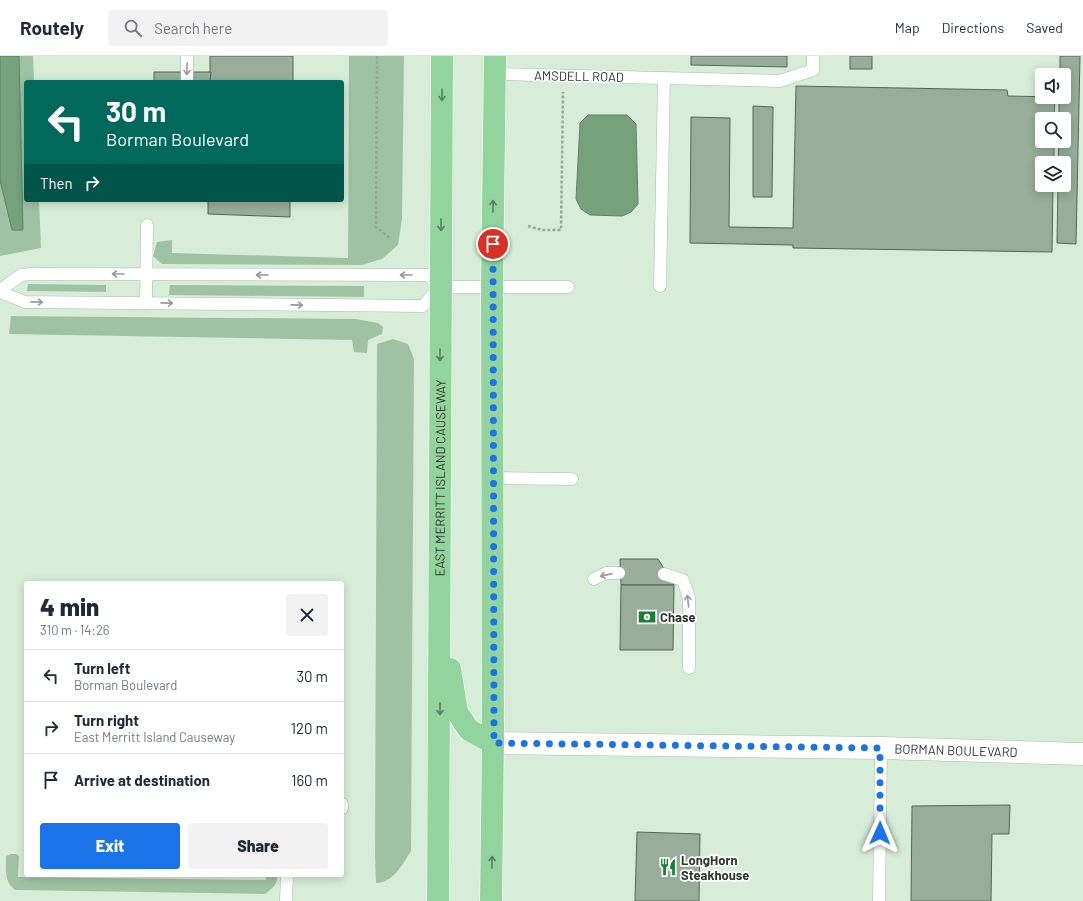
<!DOCTYPE html>
<meta charset="utf-8">
<style>
body{margin:0;font-family:Barlow,sans-serif;background:#f2f2f3;color:#1f2937;height:100vh;display:flex;flex-direction:column;font-size:15px;white-space:nowrap}
*{box-sizing:border-box;margin:0}
p{font-size:13px;color:#747a83}
.icon{flex:none;width:22px;height:22px;fill:none;stroke:currentColor;stroke-width:2;stroke-linecap:round;stroke-linejoin:round}
.map{position:relative;flex:1;overflow:hidden}
.sheet{position:absolute;left:24px;top:525px;width:320px;height:296px;display:flex;flex-direction:column;background:#fff;border-radius:4px;box-shadow:0 2px 10px #0003}
.sheet>*{flex:none}
.banner{position:absolute;left:24px;top:24px;width:320px;height:122px;border-radius:4px;box-shadow:0 2px 10px #0003;background:#00695c;color:#fff;overflow:hidden}
.controls{position:absolute;left:1035px;top:12px;display:grid;gap:8px}
.controls a{display:grid;place-items:center;width:36px;height:36px;border-radius:4px;background:#fff;box-shadow:0 2px 10px #0003;font-size:20px}
.pin{position:absolute;display:grid;place-items:center;width:34px;height:34px;color:#fff;margin:-17px;border:2px solid #fff;border-radius:50%;box-shadow:0 1px 4px #0007}
.me{position:absolute;width:44px;margin:-22px;rotate:1deg;stroke-linejoin:round;filter:drop-shadow(0 0 3px #0008)}
.turn{display:flex;align-items:center;gap:14px;height:84px;padding:0 16px;font-size:18px}
.turn .icon{width:52px;height:52px;stroke-width:2.5}
.turn b{display:block;font-size:28px;line-height:34px}
.then{display:flex;align-items:center;height:38px;padding:0 16px;background:#0003;gap:8px;font-size:15px}
.round{display:grid;place-items:center;flex:none;width:42px;height:42px;border-radius:4px;background:#f2f2f3}
.overview{display:flex;align-items:center;justify-content:space-between;height:68px;padding:0 16px}
h1{font-size:24px;font-weight:800;line-height:30px}
.action{display:flex;gap:8px;margin-top:auto;padding:8px 16px}
.action a{flex:1;height:46px;border-radius:4px;background:#1a73e8;color:#fff;font-size:16px;font-weight:800;line-height:46px;text-align:center}
.action a+a{background:#f2f2f3;color:#1f2937}
ul{padding:0;list-style:none}
li{display:flex;align-items:center;gap:12px;height:52px;padding:0 16px;border-top:1px solid #e0e1e3}
li div{flex:1}
li b{display:block;font-size:15px}
li em{font-style:normal}
header{display:flex;align-items:center;gap:24px;box-sizing:border-box;height:56px;padding:0 20px;background:#fff;border-bottom:1px solid #e0e1e3}
header strong{font-size:19px}
nav{display:flex;gap:22px;margin-inline-start:auto;font-size:14px}
.search{width:280px;height:36px;background:#f2f2f3;display:flex;align-items:center;gap:10px;box-sizing:border-box;padding:0 14px;border-radius:4px;color:#747a83;font-size:15px}
.map>svg:first-child{display:block}
.green{fill:#9fc3a2}
.water{fill:#75a27a;stroke:#608264}
.building{fill:#98ad9a;stroke:#546756}
.lines{fill:none;stroke-linecap:round;stroke-linejoin:round}
.service-casing{stroke:#a8bdaa;stroke-width:13}
.minor-casing{stroke:#a8bdaa;stroke-width:23}
.primary-casing{stroke:#fff;stroke-width:23}
.path{stroke:#98a999;stroke-width:2.5;stroke-dasharray:3 2;stroke-linecap:butt}
.service{stroke:#fff;stroke-width:12}
.minor{stroke:#fff;stroke-width:22}
.primary{stroke:#92d49e;stroke-width:22}
.oneway{stroke:#979b97}
.oneway2{stroke:#5c7e61}
.route{stroke:#1a73e8;stroke-width:7;stroke-dasharray:0 12.6}
.labels{text-anchor:middle;stroke-width:3.5;stroke-linejoin:round;paint-order:stroke}
.street-label{font-size:13px;fill:#2f372f;stroke:#fff}
.poi-label{font-size:13px;font-weight:bold;fill:#2f372f;stroke:#fff;text-anchor:start}
</style>
<header>
<strong>Routely</strong>
<div class="search"><svg class="icon" aria-label="search" viewBox="0 0 24 24"><circle cx="10" cy="10" r="6"/><path d="M15 15l6 6"/></svg>Search here</div>
<nav><a>Map</a><a>Directions</a><a>Saved</a></nav>
</header>
<div class="map">
<svg width="1083" height="845" viewBox="0 0 1083 845">
<rect width="100%" height="100%" fill="#d7edd8"/>
<g class="green">
<path d="M0,0H33L34,26H26V144H39L41,192L0,200Z"/>
<path d="M349,0H404L402,163L398,189L382,203L362,209L162,208L153,200L157,186L172,184V197L348,202Z"/>
<path d="M28,228L106,229V236L27,235Z"/>
<path d="M170,229L364,230V241L169,239Z"/>
<path d="M11,260L356,263L378,267L383,271L382,278L368,284L367,297L354,296L352,284L9,278Z"/>
<path d="M393,283L408,288L414,303L411,795C403,808 393,827 376,827L375,799L377,288Z"/>
<path d="M11,798H17L19,800L18,821L266,824V819H277C278,829 272,833 265,838L15,834C4,826 6,813 6,800Z"/>
</g>
<g class="water">
<path d="M0,0H19L23,174H12L0,124Z"/>
<path d="M588,59H627L636,68L638,148L631,156L622,160L590,159L581,153L576,143L580,67Z"/>
</g>
<g class="building">
<rect x="210" y="0" width="83" height="26"/>
<path d="M691,0H787V11L691,9Z"/>
<rect x="850" y="0" width="22" height="13"/>
<path d="M1060,0H1080L1076,188L1057,187L1058,129H1064V107H1058L1059,85H1064V63H1059V41H1064V19H1060Z"/>
<path d="M154,16H211L210,26H154Z"/>
<path d="M796,30L1007,34L1008,40L1055,41L1054,63H1042V85H1054V107H1042V129H1053L1052,196L793,192V189L690,187L691,61L730,62L729,171L793,172Z"/>
<path d="M753,50L773,51L772,141H753Z"/>
<path d="M208,144H290V161L208,158Z"/>
<path d="M620,503H658L674,529H621Z"/>
<path d="M621,529H674L673,594H620Z"/>
<path d="M1010,749L1009,778H992L991,845H911L912,750Z"/>
<path d="M637,776L700,778L699,845H635Z"/>
</g>
<g class="lines">
<g class="service-casing">
<g id="service">
<path d="M495,18L780,25L813,14V0"/>
<path d="M187,26V0"/>
<path d="M660,230L664,23"/>
<path d="M0,234L21,219L31,218L428,219L440,231H568"/>
<path d="M0,236L25,246L423,250L440,231"/>
<path d="M146,247L147,169"/>
<path d="M493,422L572,423"/>
<path d="M664,518L683,524L689,542V612"/>
<path d="M594,523L606,517H619"/>
<path d="M342,748V752"/>
<path d="M286,845L287,819"/>
<path d="M879,845L881,692"/>
</g>
</g>
<g class="minor-casing">
<g id="minor">
<path id="s1" d="M493,687L881,692L1083,698"/>
</g>
</g>
<g class="primary-casing">
<g id="primary">
<path d="M450,613L457,656L469,674L493,687"/>
<path id="s2" d="M438,845L442,0"/>
<path d="M491,845L493,687L492,231L495,0"/>
</g>
</g>
<g class="path">
<path d="M377,0L376,171L391,183"/>
<path d="M528,170L542,174H561L563,36"/>
</g>
<use href="#service" class="service"/>
<use href="#minor" class="minor"/>
<use href="#primary" class="primary"/>
</g>
<defs><path id="oneway-shaft" d="M-6 0H5M1.5-3L5.5 0L1.5 3" fill="none" stroke-width="1.6" stroke-linecap="round" stroke-linejoin="round"/></defs>
<g class="oneway">
<use href="#oneway-shaft" transform="translate(187 13) rotate(92)"/>
<use href="#oneway-shaft" transform="translate(118 218) rotate(180)"/>
<use href="#oneway-shaft" transform="translate(262 219) rotate(-180)"/>
<use href="#oneway-shaft" transform="translate(406 219) rotate(-180)"/>
<use href="#oneway-shaft" transform="translate(37 246) rotate(1)"/>
<use href="#oneway-shaft" transform="translate(167 247) rotate(1)"/>
<use href="#oneway-shaft" transform="translate(297 249) rotate(1)"/>
<use href="#oneway-shaft" transform="translate(606 519) rotate(167)"/>
<use href="#oneway-shaft" transform="translate(688 545) rotate(-96)"/>
</g>
<g class="oneway2">
<use href="#oneway-shaft" transform="translate(442 39) rotate(90)"/>
<use href="#oneway-shaft" transform="translate(493 150) rotate(-89)"/>
<use href="#oneway-shaft" transform="translate(441 169) rotate(90)"/>
<use href="#oneway-shaft" transform="translate(440 299) rotate(90)"/>
<use href="#oneway-shaft" transform="translate(440 653) rotate(90)"/>
<use href="#oneway-shaft" transform="translate(492 806) rotate(-89)"/>
</g>
<g class="lines">
<path class="route" d="M493,188L494,687L880,692V777"/>
</g>
<defs>
<g id="bank-bare" transform="scale(1.38)"><path d="M-6-4H6V4H-6ZM0-2.3a2.3 2.3 0 1 0 0 4.6a2.3 2.3 0 1 0 0-4.6Z" fill="#197f33" stroke="#fff" stroke-width="2.5" paint-order="stroke"/></g>
<g id="restaurant-bare" transform="scale(1.38)"><path d="M-5-6h1v4h1v-4h1v4h1v-4h1v5L-1.5 .5V6h-2V.5L-5-1ZM5-6V6H3V1.5H1.5Q1.5-4 5-6Z" fill="#197f33" stroke="#fff" stroke-width="2.5" paint-order="stroke"/></g>
</defs>
<g fill-rule="evenodd">
<use href="#bank-bare" x="647" y="561"/>
<use href="#restaurant-bare" x="668" y="811"/>
</g>
<g class="labels">
<g class="street-label">
<text transform="translate(579 20) rotate(1)" y="5">AMSDELL ROAD</text>
<text dy="5" stroke="none"><textPath href="#s2" startOffset="423">EAST MERRITT ISLAND CAUSEWAY</textPath></text>
<text dy="5" stroke="none"><textPath href="#s1" startOffset="463">BORMAN BOULEVARD</textPath></text>
</g>
<g class="poi-label">
<text x="660" y="566">Chase</text>
<text x="681" y="809">LongHorn<tspan x="681" dy="15">Steakhouse</tspan></text>
</g>
</g>
</svg>
<div class="controls">
<a><svg class="icon" aria-label="sound" viewBox="0 0 24 24"><path d="M4 9h4l5-4v14l-5-4H4zM17 9q2 3 0 6"/></svg></a>
<a><svg class="icon" aria-label="search" viewBox="0 0 24 24"><circle cx="10" cy="10" r="6"/><path d="M15 15l6 6"/></svg></a>
<a><svg class="icon" aria-label="layers" viewBox="0 0 24 24"><path d="M12 4l9 5-9 5-9-5zM3 14l9 5 9-5"/></svg></a>
</div>
<div class="pin" style="left:493px;top:188px;background:#d93025"><svg class="icon" aria-label="arrive" viewBox="0 0 24 24"><path d="M6 21V4h12l-3 4 3 4H6"/></svg></div>
<svg class="me" style="left:880px;top:777px" viewBox="-20 -20 40 40"><path d="M0-17L14 15 0 8-14 15z" fill="#1a73e8" stroke="#fff" stroke-width="4"/></svg>
<div class="banner">
<div class="turn"><svg class="icon" aria-label="left" viewBox="0 0 24 24"><path d="M17 20v-9H6M10 6l-5 5 5 5"/></svg><div><b>30 m</b>Borman Boulevard</div></div>
<div class="then">Then<svg class="icon" aria-label="right" viewBox="0 0 24 24"><path d="M7 20v-9h11M14 6l5 5-5 5"/></svg></div>
</div>
<section class="sheet">
<div class="overview"><div><h1>4 min</h1><p>310 m · 14:26</p></div><a class="round"><svg class="icon" aria-label="close" viewBox="0 0 24 24"><path d="M6 6l12 12M18 6L6 18"/></svg></a></div>
<ul>
<li><svg class="icon" aria-label="left" viewBox="0 0 24 24"><path d="M17 20v-9H6M10 6l-5 5 5 5"/></svg><div><b>Turn left</b><p>Borman Boulevard</p></div><em>30 m</em></li>
<li><svg class="icon" aria-label="right" viewBox="0 0 24 24"><path d="M7 20v-9h11M14 6l5 5-5 5"/></svg><div><b>Turn right</b><p>East Merritt Island Causeway</p></div><em>120 m</em></li>
<li><svg class="icon" aria-label="arrive" viewBox="0 0 24 24"><path d="M6 21V4h12l-3 4 3 4H6"/></svg><div><b>Arrive at destination</b></div><em>160 m</em></li>
</ul>
<div class="action"><a>Exit</a><a>Share</a></div>
</section>
</div>
